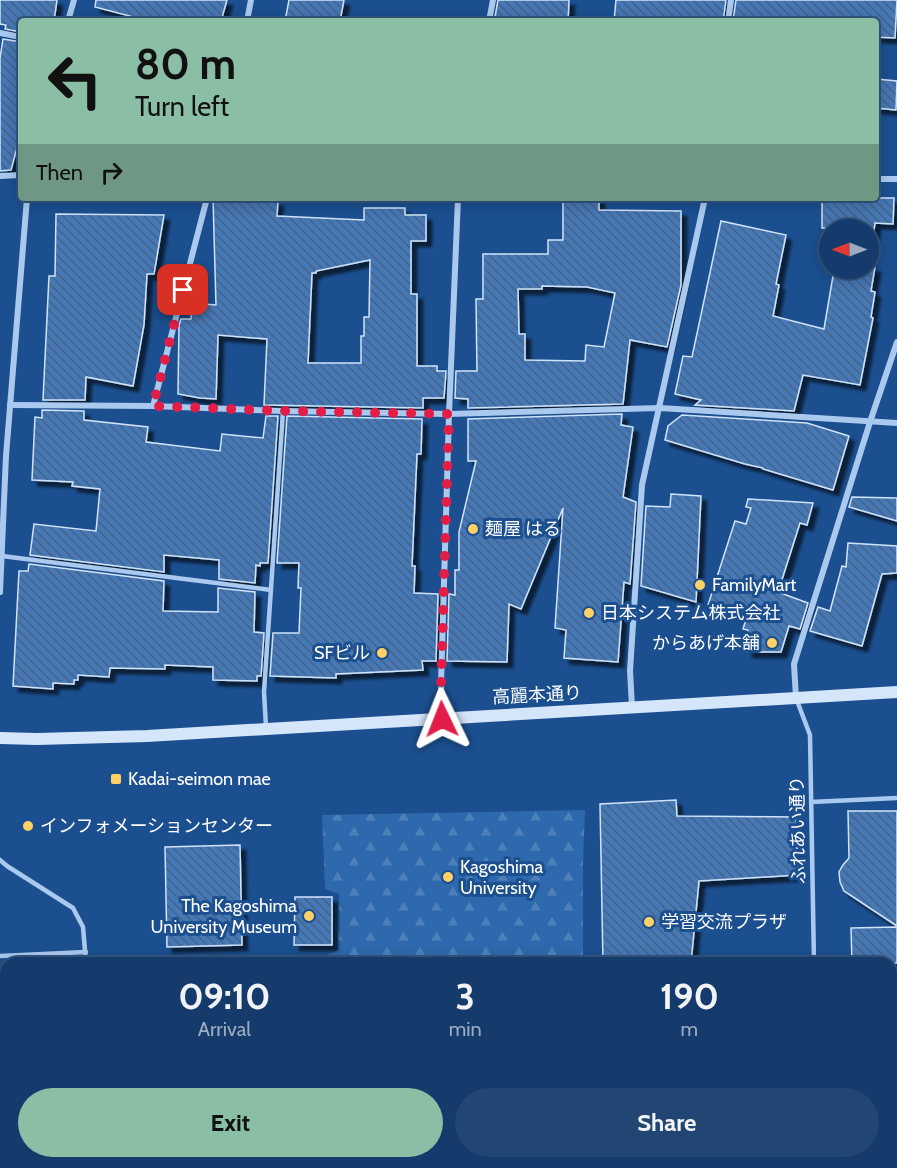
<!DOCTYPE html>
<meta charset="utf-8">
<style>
body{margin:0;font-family:Cabin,"Noto Sans JP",sans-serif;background:#214673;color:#f1f3f6;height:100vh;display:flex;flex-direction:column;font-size:22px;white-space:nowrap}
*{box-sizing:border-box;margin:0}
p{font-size:20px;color:#9dadc1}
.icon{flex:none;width:33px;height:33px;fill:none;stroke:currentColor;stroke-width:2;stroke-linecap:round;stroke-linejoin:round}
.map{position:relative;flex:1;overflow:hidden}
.side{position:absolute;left:0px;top:957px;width:897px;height:212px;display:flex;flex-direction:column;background:#143b6b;border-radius:18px 18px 0 0;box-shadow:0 3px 15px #0003,0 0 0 2px #33557e}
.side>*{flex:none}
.guide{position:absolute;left:18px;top:18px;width:861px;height:183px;border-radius:6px;box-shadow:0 3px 15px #0003,0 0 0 2px #33557e;background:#8abfa5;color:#111;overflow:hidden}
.needle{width:39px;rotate:270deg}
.tools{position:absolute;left:819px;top:219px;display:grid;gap:12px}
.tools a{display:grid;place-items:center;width:60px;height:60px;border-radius:50%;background:#143b6b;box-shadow:0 3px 15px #0003,0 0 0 2px #33557e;font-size:30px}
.pin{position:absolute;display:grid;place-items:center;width:51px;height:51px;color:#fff;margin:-26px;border-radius:12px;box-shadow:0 3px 9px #0006}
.me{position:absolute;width:66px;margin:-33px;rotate:358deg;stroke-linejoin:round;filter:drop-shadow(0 0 4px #0008)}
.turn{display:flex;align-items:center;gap:21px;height:126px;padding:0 18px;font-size:27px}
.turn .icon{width:78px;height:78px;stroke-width:2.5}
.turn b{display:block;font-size:42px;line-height:51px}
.then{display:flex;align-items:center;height:57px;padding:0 18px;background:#0003;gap:12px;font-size:22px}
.eta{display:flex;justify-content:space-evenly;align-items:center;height:102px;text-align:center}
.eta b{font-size:36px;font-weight:700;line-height:42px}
.primary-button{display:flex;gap:12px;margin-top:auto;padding:12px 18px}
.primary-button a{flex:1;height:69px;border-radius:36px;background:#8abfa5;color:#111;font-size:24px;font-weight:700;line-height:69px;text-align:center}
.primary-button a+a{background:#214673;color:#f1f3f6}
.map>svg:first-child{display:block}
.forest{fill:url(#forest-firs)}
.building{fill:url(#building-back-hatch);stroke:#cfe3fa;stroke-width:1.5;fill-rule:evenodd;filter:url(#shadow)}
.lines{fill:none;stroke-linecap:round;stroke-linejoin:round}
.lane{stroke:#a9c9ee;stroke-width:4.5}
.street{stroke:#a9c9ee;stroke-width:6}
.secondary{stroke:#d6e6fa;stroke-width:12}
.route{stroke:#e11d48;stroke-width:10;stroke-dasharray:0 18}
.poi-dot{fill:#ffd166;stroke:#1b4f8f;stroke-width:2}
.labels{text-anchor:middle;stroke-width:6;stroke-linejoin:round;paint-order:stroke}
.poi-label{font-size:18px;fill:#fff;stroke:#1b4f8f;text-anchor:start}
.street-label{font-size:18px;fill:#fff;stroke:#1b4f8f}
</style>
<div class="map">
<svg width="897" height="1168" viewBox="0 0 897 1168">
<defs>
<pattern id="forest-firs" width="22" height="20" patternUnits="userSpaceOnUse" patternTransform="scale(1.5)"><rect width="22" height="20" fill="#2e69ad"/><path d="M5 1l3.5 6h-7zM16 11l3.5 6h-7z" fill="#4d80b9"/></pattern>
<pattern id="building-back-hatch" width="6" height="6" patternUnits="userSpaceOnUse" patternTransform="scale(1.5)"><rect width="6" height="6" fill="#4478b7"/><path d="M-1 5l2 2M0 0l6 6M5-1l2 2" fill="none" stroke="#486282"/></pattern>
<filter id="shadow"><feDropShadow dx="5.5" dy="5.5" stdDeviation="1.5" flood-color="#0009"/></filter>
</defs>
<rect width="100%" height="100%" fill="#1b4f8f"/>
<g class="forest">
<path d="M585,810L583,863V963H309L338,950L339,894L325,889L322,815Z"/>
<path d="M558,1162V1168H315V1163Z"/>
</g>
<g class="building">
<path d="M0,0H57L54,21H21V32L5,29L6,25L0,24Z"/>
<path d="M96,0H227L221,21H149L95,7Z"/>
<path d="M289,0H344L340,21H285Z"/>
<path d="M498,0H569L568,21L495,17Z"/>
<path d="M616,0H726L723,21H681L650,18V21H614Z"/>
<path d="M736,0H897L895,38L876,37V21H733Z"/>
<path d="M3,39L21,42V133L11,170L0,171V58Z"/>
<path d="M876,79L897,81L896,110L876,108Z"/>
<path d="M213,198H245V200L278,201L277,216L364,220V208H405V215H426V241H411V294H417V366H437V371H446L444,398H423V408L264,405L267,339L218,335L216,399L200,398L178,394L179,325L181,319H191L192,303L216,305ZM370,260L369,317H364V336H361V363H308L312,273H316V271Z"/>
<path d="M563,198H599V210L681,211V285L667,347L630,340L623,404L468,408V399L455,398L456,371H477L476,299H483V254H548V240H563ZM542,286L587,287L615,293L604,347L586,345L585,361L525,360V334H519L518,289H542Z"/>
<path d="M822,198H894L893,224L875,223L869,266L875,267L871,291L875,292L871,317L873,318L860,385L803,375L794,411L695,405L701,400L675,394L683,356L692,357L721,221L786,235L776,284L779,285L773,316L824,329L834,270L829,269L830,264V268H868V230H835V228H822Z"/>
<path d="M56,214L164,215L154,274H147L144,325L133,386L86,377L85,400H43L49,276H55Z"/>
<path d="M42,410L84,411V420L148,427L146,442L220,451L222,434L263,438L266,416H278L268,563H260V566L256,565L255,583L219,579V560L164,555V572L30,555L34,524L96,531L100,489L72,486L73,482L32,480L35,417L42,418Z"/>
<path d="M622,414L621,425L633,427L623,497L636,502L630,584L624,582L618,662L564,658L566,630L555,628L563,508L521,609L509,604L507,662L447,661L449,594L455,595V570H459V532L476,461H468V419Z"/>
<path d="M682,415L807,423L849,436L833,490L763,469V468L745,464L665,440L668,426Z"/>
<path d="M287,416L422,419L421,454H417L412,566H415L414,593L438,594L436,661H422L423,670L336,674V678L270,676L273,633H299L301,588H298L299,563H277Z"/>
<path d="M671,494L701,496L696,602L641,586L646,506L670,507Z"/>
<path d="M852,497L897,498V521L849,507Z"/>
<path d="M748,499L813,503L807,525L800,523L778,592L808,603L800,629L789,626L781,652H747L748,630L743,629L747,616L708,605L735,521L746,524L751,508L746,507Z"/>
<path d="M848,543L897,546V573L882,574L862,646L810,631L818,607L830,611L842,566L846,567Z"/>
<path d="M29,564L164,581L163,611L218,612V588L255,592L254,632L264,633L261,676H257V681L213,680V667L165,665V669L110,668L109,677L78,675V680H74V684L53,683V689L13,686L19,571H28Z"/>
<path d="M676,800L677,816L796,817L798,875L699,881L691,963H603L600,804Z"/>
<path d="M848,811H897V926L844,891L840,882L839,872L843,865L849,858Z"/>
<path d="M240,845L242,945L167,947L165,847Z"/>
<path d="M295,897H332V945H294Z"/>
<path d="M897,927V963H852L851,928Z"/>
</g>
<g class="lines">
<g class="lane">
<path d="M2,556L271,590"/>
<path d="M796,698L810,735L814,963"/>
<path d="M266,727L264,692L283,411"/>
<path d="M811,802L897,798"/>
<path d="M0,860L7,866L73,908L83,927L86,963"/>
<path d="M0,956L86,952"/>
<path d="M91,1162V1168"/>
<path d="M818,1162V1168"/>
</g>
<g class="street">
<path d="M68,21L74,0"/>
<path d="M247,21L251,0"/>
<path d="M489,21L493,0"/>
<path d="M728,21L731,0"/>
<path d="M0,33L21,37"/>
<path d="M0,176L21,175"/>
<path d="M876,179H897"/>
<path d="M10,405L153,406L283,411L449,414L660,408L897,423"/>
<path d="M153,406L207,198"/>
<path d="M0,592L6,456L27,198"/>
<path d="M796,698L794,664L870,422L897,342"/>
<path d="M632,707L630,671L642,485L705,198"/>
<path d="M442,719L441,684L449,414L458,198"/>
</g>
<path class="secondary" d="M0,738L37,739L147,736L897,692"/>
</g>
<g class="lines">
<path class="route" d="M183,290L153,406L283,411L449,414L441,684L442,719"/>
</g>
<g class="poi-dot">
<circle cx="473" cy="529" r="6"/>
<circle cx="700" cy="585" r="6"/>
<circle cx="589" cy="613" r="6"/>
<circle cx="772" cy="643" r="6"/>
<circle cx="382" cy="653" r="6"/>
<rect x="110" y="773" width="12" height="12" rx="3"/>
<circle cx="28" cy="826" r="6"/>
<circle cx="448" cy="877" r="6"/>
<circle cx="309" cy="916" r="6"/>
<circle cx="649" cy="922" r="6"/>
</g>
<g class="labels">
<g class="poi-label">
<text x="485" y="535">麺屋 はる</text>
<text x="712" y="591">FamilyMart</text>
<text x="601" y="619">日本システム株式会社</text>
<text x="760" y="649" text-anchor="end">からあげ本舗</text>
<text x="370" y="659" text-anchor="end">SFビル</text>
<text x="128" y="785">Kadai-seimon mae</text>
<text x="40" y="832">インフォメーションセンター</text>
<text x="460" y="873">Kagoshima<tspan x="460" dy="21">University</tspan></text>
<text x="297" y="912" text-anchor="end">The Kagoshima<tspan x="297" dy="21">University Museum</tspan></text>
<text x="661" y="928">学習交流プラザ</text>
</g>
<g class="street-label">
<text transform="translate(537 695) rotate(-3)" y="6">高麗本通り</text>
<text transform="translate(798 830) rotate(-91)" y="6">ふれあい通り</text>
</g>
</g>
</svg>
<div class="tools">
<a><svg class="needle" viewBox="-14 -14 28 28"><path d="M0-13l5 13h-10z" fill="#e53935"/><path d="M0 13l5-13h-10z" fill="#9dadc1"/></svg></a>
</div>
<div class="pin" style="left:183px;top:290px;background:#d93025"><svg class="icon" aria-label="arrive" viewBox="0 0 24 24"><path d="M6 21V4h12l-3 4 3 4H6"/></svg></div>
<svg class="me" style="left:442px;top:719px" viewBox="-20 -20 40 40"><path d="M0-17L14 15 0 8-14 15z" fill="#e11d48" stroke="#fff" stroke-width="4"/></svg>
<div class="guide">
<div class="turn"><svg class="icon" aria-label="left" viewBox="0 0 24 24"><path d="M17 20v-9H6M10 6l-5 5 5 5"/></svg><div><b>80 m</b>Turn left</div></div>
<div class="then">Then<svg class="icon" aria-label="right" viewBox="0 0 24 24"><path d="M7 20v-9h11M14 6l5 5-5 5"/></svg></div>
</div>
<section class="side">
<div class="eta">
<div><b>09:10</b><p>Arrival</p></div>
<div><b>3</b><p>min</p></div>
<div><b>190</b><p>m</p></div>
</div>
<div class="primary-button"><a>Exit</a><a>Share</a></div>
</section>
</div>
